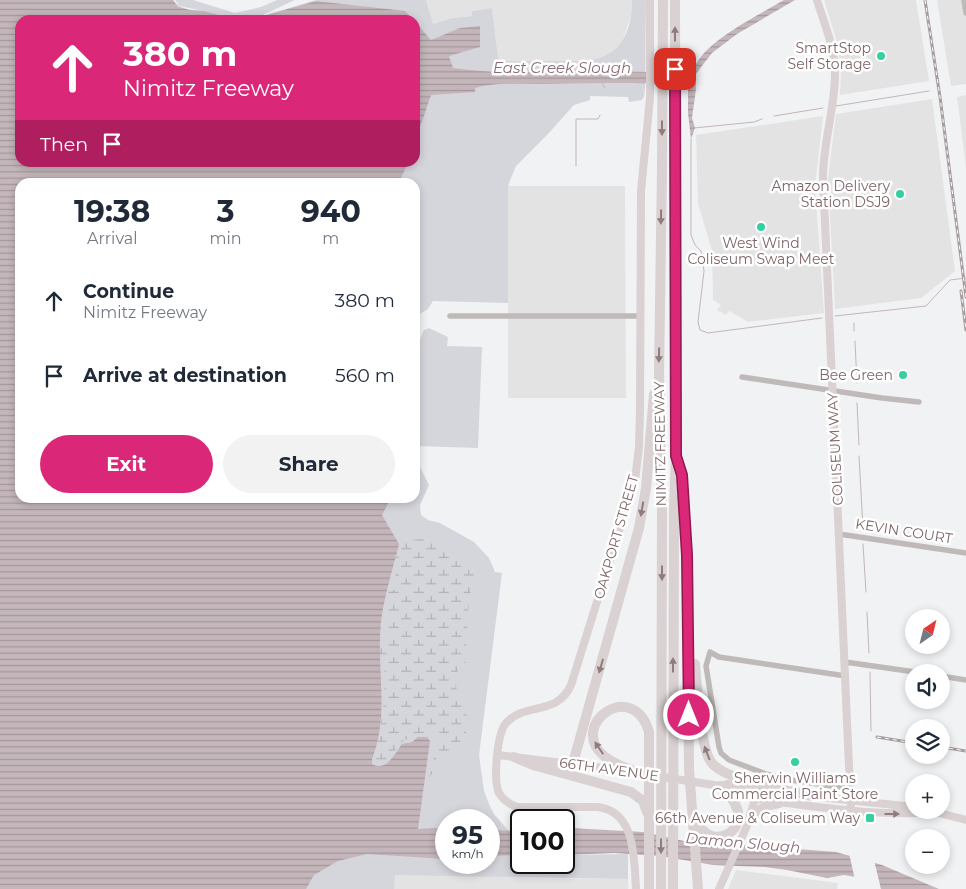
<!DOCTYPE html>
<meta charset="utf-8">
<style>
body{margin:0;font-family:Montserrat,sans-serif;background:#f2f2f3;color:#1f2937;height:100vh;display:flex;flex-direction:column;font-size:19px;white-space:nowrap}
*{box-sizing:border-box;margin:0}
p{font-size:16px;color:#747a83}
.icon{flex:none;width:28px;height:28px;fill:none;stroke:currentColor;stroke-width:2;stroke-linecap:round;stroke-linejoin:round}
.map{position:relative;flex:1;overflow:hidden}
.sheet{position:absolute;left:15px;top:178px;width:405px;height:325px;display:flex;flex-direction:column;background:#fff;border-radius:15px;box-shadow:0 2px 8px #0003}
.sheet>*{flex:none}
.top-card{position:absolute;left:15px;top:15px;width:405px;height:152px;border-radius:15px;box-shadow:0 2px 8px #0003;background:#db2777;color:#fff;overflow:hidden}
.needle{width:32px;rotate:35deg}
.tools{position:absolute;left:905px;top:609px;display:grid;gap:10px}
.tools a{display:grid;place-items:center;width:45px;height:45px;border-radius:50%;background:#fff;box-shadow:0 2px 8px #0003;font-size:25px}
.speed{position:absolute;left:435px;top:809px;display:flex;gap:10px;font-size:25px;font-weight:700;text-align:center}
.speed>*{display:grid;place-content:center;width:65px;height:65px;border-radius:50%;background:#fff;box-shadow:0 2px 8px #0003;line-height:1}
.speed small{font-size:12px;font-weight:400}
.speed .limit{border:2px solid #111;border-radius:8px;background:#fff;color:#111}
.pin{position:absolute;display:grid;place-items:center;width:42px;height:42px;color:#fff;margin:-21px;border-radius:10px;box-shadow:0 2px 8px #0006}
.me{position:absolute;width:55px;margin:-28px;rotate:0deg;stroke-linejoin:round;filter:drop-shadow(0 0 4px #0008)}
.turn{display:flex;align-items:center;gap:18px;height:105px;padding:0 25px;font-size:22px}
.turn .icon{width:65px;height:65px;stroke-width:2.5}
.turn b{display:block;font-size:35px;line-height:42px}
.then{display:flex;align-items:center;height:48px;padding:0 25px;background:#0003;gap:10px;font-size:19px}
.eta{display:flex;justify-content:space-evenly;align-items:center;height:85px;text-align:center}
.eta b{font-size:30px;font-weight:700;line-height:35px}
.cta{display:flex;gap:10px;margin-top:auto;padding:10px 25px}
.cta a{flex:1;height:58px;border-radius:30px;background:#db2777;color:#fff;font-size:20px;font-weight:700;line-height:58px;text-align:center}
.cta a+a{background:#f2f2f3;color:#1f2937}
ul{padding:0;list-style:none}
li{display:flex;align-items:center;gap:15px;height:75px;padding:0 25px}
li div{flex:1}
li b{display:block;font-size:19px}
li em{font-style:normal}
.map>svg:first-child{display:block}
.built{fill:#e4e3e4}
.green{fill:#d5d5dc;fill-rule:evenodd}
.wetland{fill:url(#wetland-marsh)}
.water{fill:url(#water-rules)}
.pier{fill:#f1f2f4}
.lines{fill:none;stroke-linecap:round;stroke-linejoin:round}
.stream{stroke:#c4b6ba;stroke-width:1}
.street{stroke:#c0b9b9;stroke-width:5.5}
.secondary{stroke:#d9d1d2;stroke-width:8}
.highway{stroke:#d9d1d2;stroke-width:10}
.rail-casing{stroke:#a79d9e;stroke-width:3}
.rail{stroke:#fff;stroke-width:1;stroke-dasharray:4;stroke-linecap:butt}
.oneway{fill:#907b7d}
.route-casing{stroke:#8e194d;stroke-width:12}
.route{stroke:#db2777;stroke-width:9}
.poi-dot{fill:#35cfa1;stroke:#fff;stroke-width:2}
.labels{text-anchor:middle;stroke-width:5;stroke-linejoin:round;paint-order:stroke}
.poi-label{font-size:14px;fill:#7e6668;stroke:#fff;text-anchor:end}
.street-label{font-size:14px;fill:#7e6668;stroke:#fff}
.water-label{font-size:15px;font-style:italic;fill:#896c74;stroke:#fff}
</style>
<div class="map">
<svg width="966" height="889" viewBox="0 0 966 889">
<defs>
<pattern id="wetland-marsh" width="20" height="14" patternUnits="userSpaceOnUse" patternTransform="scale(1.25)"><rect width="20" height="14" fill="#d5d5dc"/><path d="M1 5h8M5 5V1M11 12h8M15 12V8" fill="none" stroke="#b2b1b6"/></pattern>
<pattern id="water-rules" width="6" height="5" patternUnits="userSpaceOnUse" patternTransform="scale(1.25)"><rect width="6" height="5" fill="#c4b6ba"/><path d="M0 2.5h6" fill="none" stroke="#a4989b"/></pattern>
</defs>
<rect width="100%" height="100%" fill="#f1f2f4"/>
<g class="built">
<path d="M426,0H632V12L622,43L601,59L587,61H502L498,57L492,8L472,11V16L452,18L433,24Z"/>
<path d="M824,0H916L929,81L840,95L841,69L837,42Z"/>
<path d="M937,0H966V84L951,86Z"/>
<path d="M966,95V168L957,97Z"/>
<path d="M932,99L955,271L921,298L835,309L828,178L836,114Z"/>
<path d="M823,116L815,186L824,313L748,322L729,311L726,315L717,310L721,305L713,300L712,250L698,204L696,135Z"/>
<path d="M508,186H625L626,398H508Z"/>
<path d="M390,870L526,878L628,879V889H390Z"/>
<path d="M736,870L838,883L837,889H728Z"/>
</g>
<g class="green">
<path d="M173,0C183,12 194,9 208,12L180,6L175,0H193L235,13L261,7L277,0H295L256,18L316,0H426L433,24L452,18L472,16V11L492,8L498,57L502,61H587C621,56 632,32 632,0H646L645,87L644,97L642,100L629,102L628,97L590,96V100L574,105L547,135L516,166L511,178L508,186V303L433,301L428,309L415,317V182H20V498H415V466L420,467L429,485L420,505L421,515L428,520L440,523L474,542L489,558L495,572L502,573L479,755L484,791L489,804L494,814L514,837L521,851V862H564V855L628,854V879L395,875L394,889H0V59L20,162H415V20H26ZM446,820H489V862H446Z"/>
<path d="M429,328L448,337L447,346L482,347L478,448L415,446V345L418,344L424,330Z"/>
</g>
<path class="wetland" d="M401,538C414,542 427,536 440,541L446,554L480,576L470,593L469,598L465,663L457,672L455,678L458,700L467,715L469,725L467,731L453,752L429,777L428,774L435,753L443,740L442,733C434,730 408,736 401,743C392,752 390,765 374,764V759C381,727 387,695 384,663L372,653C376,647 384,644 386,638C390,628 383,619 387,609L390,608L388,591C394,590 397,590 398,584C393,576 395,576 398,568L395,560Z"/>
<g class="water">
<path d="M0,0H173L178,7L190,10L204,11L236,20H20V162L408,163L399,182H20V498H391L382,515L399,544C393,569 384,596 381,622C376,668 390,714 372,759V764C386,772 395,754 402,744L412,742L418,737H427L430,741L418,829L446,828V859L367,854L338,861L314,875L306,889H0Z"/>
<path d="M784,0H795L737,34L712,53L695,75L696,89L692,118L695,128L691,139L688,113V87L686,85C639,82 591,83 544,84C523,84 494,82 475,88V92L431,95L415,142V22L431,40L460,28L480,26V47L449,56L453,68C486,73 519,72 552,72C597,72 641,71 686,73C695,69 699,57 707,50C729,29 757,16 784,0Z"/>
<path d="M316,1L405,11L413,20H249Z"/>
<path d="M570,828L643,832L684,841L735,844L836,852L882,865L939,889H881L856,877L844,875L827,878L787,870L765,867L713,865L660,856L614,853L564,855V829Z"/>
<path d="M489,830L521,831V855L489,856Z"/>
</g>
<path class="pier" d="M849,853L874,860L881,889H875L855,880Z"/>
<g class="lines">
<g class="stream">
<path d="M602,83L605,88"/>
<path d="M836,106L929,91"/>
<path d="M774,116L823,108"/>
<path d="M694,128L754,122L762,119"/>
<path d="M691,139V235L695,245L701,251L704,271L698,322L700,330L708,333L822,318"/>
<path d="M576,166V119H598L600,115"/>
<path d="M835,316L926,306L950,280L966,278"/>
<path d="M854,323V331"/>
<path d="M855,341L857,383"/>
<path d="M857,403L859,445"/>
<path d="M859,456L863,528"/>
<path d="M863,544L866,592"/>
<path d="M867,612L869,653"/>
<path d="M870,672L871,731"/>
</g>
<g class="street">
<path d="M964,0L966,13"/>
<path d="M450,316H640"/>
<path d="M742,377L882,398L919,402"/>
<path d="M839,534L966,553"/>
<path d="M845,662L915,672"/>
<path d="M846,676L719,657L710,652L706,666L719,747L721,753L729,760L766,774L791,780L851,789"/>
<path d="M941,676L966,680"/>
</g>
<g class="secondary">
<path d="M817,0C824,23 834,46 835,70C836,105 823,142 823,177L851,812"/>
<path d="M498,755L628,771"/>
<path d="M644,774L720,786C742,799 770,801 795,804C842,810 887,816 934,812"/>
<path d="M720,786L727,784L765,790"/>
<path d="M809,796L914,807"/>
<path d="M931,811L966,820"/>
<path d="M750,822L761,808L779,804"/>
<path d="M636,889C634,859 636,812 598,807H517C509,804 503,800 499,793C493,780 497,731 507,722C526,702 557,716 571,685L635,480L639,447L640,410L641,191L650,98V0"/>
<path d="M719,889L746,828L757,793"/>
</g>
<g class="highway">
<path d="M678,464L682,475L687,555L689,769L698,889"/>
<path d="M695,664C697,685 700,747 711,762C724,781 789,790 812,796"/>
<path d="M514,757L533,765L631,792L643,801L647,812"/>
<path d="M573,763L639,528L646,488L654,394"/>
<path d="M639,773C627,768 615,765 604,756C567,725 633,677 649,732V889"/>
<path d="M696,817C706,854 751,833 735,804C732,797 725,792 720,786"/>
<path d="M661,889L662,507L659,374L662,168L663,0"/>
<path d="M673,889L674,506L676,456L675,0"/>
</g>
<g class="rail-casing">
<g id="rail">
<path d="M925,0L940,97L966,297"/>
<path d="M961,291L966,330"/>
<path d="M877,737L914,743"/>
<path d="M941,747L966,751"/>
</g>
</g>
<use href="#rail" class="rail"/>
</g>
<defs><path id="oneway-solid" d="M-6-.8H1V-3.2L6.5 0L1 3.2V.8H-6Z" transform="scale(1.25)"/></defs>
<g class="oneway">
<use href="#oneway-solid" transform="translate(675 34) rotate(-90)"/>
<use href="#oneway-solid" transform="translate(662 128) rotate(90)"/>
<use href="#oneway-solid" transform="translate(661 217) rotate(91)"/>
<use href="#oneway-solid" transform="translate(659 355) rotate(91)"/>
<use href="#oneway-solid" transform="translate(642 509) rotate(100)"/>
<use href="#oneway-solid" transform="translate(662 573) rotate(90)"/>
<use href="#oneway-solid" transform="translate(673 665) rotate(-90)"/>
<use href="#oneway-solid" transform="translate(601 666) rotate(106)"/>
<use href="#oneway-solid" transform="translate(599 748) rotate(-124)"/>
<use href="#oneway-solid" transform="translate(707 753) rotate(-111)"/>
<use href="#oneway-solid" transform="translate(892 814)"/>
<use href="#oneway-solid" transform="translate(661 846) rotate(90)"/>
</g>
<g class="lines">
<g class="route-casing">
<path id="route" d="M675,69L676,456L682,475L687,555L689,715"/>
</g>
<use href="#route" class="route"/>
</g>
<g class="poi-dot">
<circle cx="881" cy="56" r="5"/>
<circle cx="900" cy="194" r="5"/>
<circle cx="761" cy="227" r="5"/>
<circle cx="903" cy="375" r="5"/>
<circle cx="795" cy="762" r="5"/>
<rect x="865" y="813" width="10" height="10" rx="2.5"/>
</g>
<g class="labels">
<g class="poi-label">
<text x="871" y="53">SmartStop<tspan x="871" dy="16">Self Storage</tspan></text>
<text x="890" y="191">Amazon Delivery<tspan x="890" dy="16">Station DSJ9</tspan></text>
<text x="761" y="248" text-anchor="middle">West Wind<tspan x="761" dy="16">Coliseum Swap Meet</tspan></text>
<text x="893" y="380">Bee Green</text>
<text x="795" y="783" text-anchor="middle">Sherwin Williams<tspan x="795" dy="16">Commercial Paint Store</tspan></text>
<text x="860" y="823">66th Avenue &amp; Coliseum Way</text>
</g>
<g class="street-label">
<text transform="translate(660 444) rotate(-91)" y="5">NIMITZ FREEWAY</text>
<text transform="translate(835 449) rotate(-93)" y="5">COLISEUM WAY</text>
<text transform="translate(904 531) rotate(9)" y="5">KEVIN COURT</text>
<text transform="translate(616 537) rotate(-74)" y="5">OAKPORT STREET</text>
<text transform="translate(609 769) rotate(8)" y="5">66TH AVENUE</text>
</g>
<g class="water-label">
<text x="562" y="73">East Creek Slough</text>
<text transform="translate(743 843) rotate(5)" y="5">Damon Slough</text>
</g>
</g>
</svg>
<div class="tools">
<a><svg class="needle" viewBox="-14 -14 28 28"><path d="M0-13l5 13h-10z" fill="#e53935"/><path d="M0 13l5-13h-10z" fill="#747a83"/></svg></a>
<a><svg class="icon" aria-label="sound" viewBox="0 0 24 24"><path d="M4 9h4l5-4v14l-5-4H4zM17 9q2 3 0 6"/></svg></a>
<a><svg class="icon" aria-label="layers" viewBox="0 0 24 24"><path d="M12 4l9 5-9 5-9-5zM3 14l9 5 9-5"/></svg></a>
<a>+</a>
<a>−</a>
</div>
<div class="speed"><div>95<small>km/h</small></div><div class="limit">100</div></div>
<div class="pin" style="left:675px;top:69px;background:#d93025"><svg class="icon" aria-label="arrive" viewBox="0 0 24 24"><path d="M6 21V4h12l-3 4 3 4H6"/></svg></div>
<svg class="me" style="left:689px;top:715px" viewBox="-20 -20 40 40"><circle r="17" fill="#db2777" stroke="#fff" stroke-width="3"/><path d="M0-11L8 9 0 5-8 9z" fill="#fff"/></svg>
<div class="top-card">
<div class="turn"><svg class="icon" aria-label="ahead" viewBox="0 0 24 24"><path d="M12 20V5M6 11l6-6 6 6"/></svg><div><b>380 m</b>Nimitz Freeway</div></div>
<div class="then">Then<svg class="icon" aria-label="arrive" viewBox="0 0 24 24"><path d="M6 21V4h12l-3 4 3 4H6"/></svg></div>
</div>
<section class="sheet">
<div class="eta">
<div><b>19:38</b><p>Arrival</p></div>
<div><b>3</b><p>min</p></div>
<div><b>940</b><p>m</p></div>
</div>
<ul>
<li><svg class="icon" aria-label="ahead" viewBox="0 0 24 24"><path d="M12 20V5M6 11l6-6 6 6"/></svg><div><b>Continue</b><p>Nimitz Freeway</p></div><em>380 m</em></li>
<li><svg class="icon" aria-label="arrive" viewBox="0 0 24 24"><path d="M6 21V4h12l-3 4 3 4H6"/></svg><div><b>Arrive at destination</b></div><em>560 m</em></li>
</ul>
<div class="cta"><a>Exit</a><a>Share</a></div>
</section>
</div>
